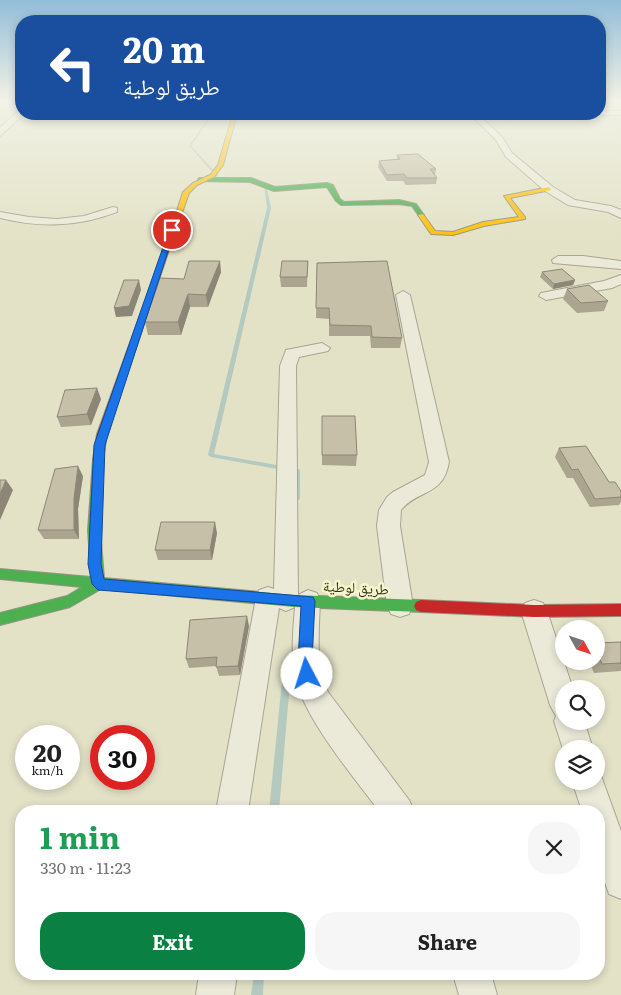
<!DOCTYPE html>
<meta charset="utf-8">
<style>
body{margin:0;font-family:Literata,"Noto Naskh Arabic",serif;background:#f6f6f6;color:#222;height:100vh;display:flex;flex-direction:column;font-size:19px;white-space:nowrap}
*{box-sizing:border-box;margin:0}
p{font-size:16px;color:#767676}
.icon{flex:none;width:28px;height:28px;fill:none;stroke:currentColor;stroke-width:2;stroke-linecap:round;stroke-linejoin:round}
.map{position:relative;flex:1;overflow:hidden}
.side{position:absolute;left:15px;top:805px;width:590px;height:175px;display:flex;flex-direction:column;background:#fff;border-radius:20px;box-shadow:0 2px 8px #0003}
.side>*{flex:none}
.guide{position:absolute;left:15px;top:15px;width:591px;height:105px;border-radius:20px;box-shadow:0 2px 8px #0003;background:#1a4fa0;color:#fff;overflow:hidden}
.needle{width:32px;rotate:130deg}
.controls{position:absolute;left:555px;top:620px;display:grid;gap:10px}
.controls a{display:grid;place-items:center;width:50px;height:50px;border-radius:50%;background:#fff;box-shadow:0 2px 8px #0003;font-size:25px}
.speed{position:absolute;left:15px;top:725px;display:flex;gap:10px;font-size:25px;font-weight:700;text-align:center}
.speed>*{display:grid;place-content:center;width:65px;height:65px;border-radius:50%;background:#fff;box-shadow:0 2px 8px #0003;line-height:1}
.speed small{font-size:12px;font-weight:400}
.speed .limit{border:8px solid #d22;background:#fff;color:#111}
.pin{position:absolute;display:grid;place-items:center;width:42px;height:42px;color:#fff;margin:-21px;border:2px solid #fff;border-radius:50%;box-shadow:0 1px 5px #0007}
.me{position:absolute;width:55px;margin:-28px;rotate:355deg;stroke-linejoin:round;filter:drop-shadow(0 0 4px #0008)}
.turn{display:flex;align-items:center;gap:18px;height:105px;padding:0 25px;font-size:22px}
.turn .icon{width:65px;height:65px;stroke-width:2.5}
.turn b{display:block;font-size:35px;line-height:42px}
.round{display:grid;place-items:center;flex:none;width:52px;height:52px;border-radius:20px;background:#f6f6f6}
.summary{display:flex;align-items:center;justify-content:space-between;height:85px;padding:0 25px}
h1{font-size:30px;font-weight:700;line-height:38px;color:#1e9e55}
.button{display:flex;gap:10px;margin-top:auto;padding:10px 25px}
.button a{flex:1;height:58px;border-radius:20px;background:#0b8043;color:#fff;font-size:20px;font-weight:700;line-height:58px;text-align:center}
.button a+a{background:#f6f6f6;color:#222}
.map>svg:first-child{display:block}
.lines{fill:none;stroke-linecap:round;stroke-linejoin:round}
.stream{fill:#b4cac1;fill-rule:evenodd}
.street-casing{stroke:#a8a591;stroke-width:2}
.fast-casing{stroke:#979481;stroke-width:2}
.slow-casing{stroke:#979481;stroke-width:2}
.jam-casing{stroke:#979481;stroke-width:2}
.street{fill:#ebead9;fill-rule:evenodd}
.fast{fill:#4caf50;fill-rule:evenodd}
.slow{fill:#ffc107;fill-rule:evenodd}
.jam{fill:#c62828;fill-rule:evenodd}
.wall{fill:#aba590}
.shaded-wall{fill:#8b8676}
.building{fill:#c7c0a8;stroke:#8b8676}
.route{fill:#1a73e8;stroke:#114b97}
.labels{text-anchor:middle;stroke-width:5;stroke-linejoin:round;paint-order:stroke}
.street-label{font-size:15px;fill:#352e1a;stroke:#f6f5cb}
</style>
<div class="map">
<svg width="621" height="995" viewBox="0 0 621 995">
<rect width="100%" height="100%" fill="#e3e2c7"/>
<g class="lines">
<g class="stream">
<path d="M211,114H213L191,146L218,175L217,177L189,146Z"/>
<path d="M265,183L266,184L271,208L214,454L299,469L300,470V499L297,501L294,499V472L211,457L208,455L267,208L264,184Z"/>
<path d="M287,667L290,668L291,671L279,811H269L283,671L284,668Z"/>
<path d="M254,974H264L263,995H251Z"/>
</g>
<g class="street-casing">
<g id="street">
<path d="M18,111L24,114L0,136V128Z"/>
<path d="M600,111H621V115H597Z"/>
<path d="M340,114L350,115L446,114L442,116L350,119L342,118Z"/>
<path d="M470,114H478L502,137L512,153L553,187L575,200L611,206L621,210V218L608,212L568,205L545,191L506,157L496,140Z"/>
<path d="M113,207L117,208V212C77,227 41,228 0,218V212L29,217L57,219L84,216Z"/>
<path d="M558,256H583L621,261V269L553,263L552,260Z"/>
<path d="M621,275V284L612,288L546,300L539,296L541,293L604,281Z"/>
<path d="M403,291L410,295L449,462C443,497 418,489 401,510L400,526L413,606L409,614L400,617L391,614L387,606L377,526L379,510L387,497L393,492L425,475L429,462L396,295Z"/>
<path d="M322,343L330,348L328,351L299,357L296,366L298,595L308,590L317,593L320,601C319,631 315,664 328,692L409,800L414,811H379C353,776 303,717 295,676C291,653 293,630 295,607L286,611L279,608L248,811H216L256,598L259,590L268,587L274,589L280,366L286,350Z"/>
<path d="M534,600L543,603L547,611L573,689H564V721H584L593,749H564V751L563,749L554,721L556,716L550,705L521,611L525,603Z"/>
<path d="M596,769L599,770L621,831V899L609,894L599,866V811H582L572,781H596Z"/>
<path d="M199,974H237L234,995H196Z"/>
<path d="M453,974H491L497,995H459Z"/>
</g>
</g>
<g class="fast-casing">
<g id="fast">
<path d="M199,178H251L275,187L327,183L333,185L340,199L344,202L399,200L416,204L424,215L419,216L412,206L399,204L341,205L336,201L327,187L274,191L250,182L197,181Z"/>
<path d="M98,455L103,459L100,530L104,578L294,595L421,600L426,602L428,606L426,610L421,612L294,607L101,589L70,607L0,625V613L67,596L82,587L0,579V569L91,577L88,530L93,459Z"/>
</g>
</g>
<g class="slow-casing">
<g id="slow">
<path d="M233,114H237L223,165L214,177L197,185L189,193L169,250L164,251L183,192L193,183L210,175L218,165Z"/>
<path d="M549,187L551,190L510,198L525,217V219L484,226L453,235L431,234L418,215L423,214L435,231L453,232L483,222L519,217L504,196Z"/>
</g>
</g>
<g class="jam-casing">
<g id="jam">
<path d="M164,249L169,250L107,434L103,459L98,463L94,462L93,459L97,434Z"/>
<path d="M421,600L534,605L621,604V616L534,617L421,612L416,610L414,606L416,602Z"/>
</g>
</g>
<use href="#street" class="street"/>
<use href="#fast" class="fast"/>
<use href="#slow" class="slow"/>
<use href="#jam" class="jam"/>
</g>
<g class="wall">
<path d="M397,155L436,169L435,175L437,178L436,184L406,185L403,181H387L378,167L379,161L397,159Z"/>
<path d="M308,261L307,287H281L280,277Z"/>
<path d="M317,263L402,338L400,348H371L370,336H329V319L316,318Z"/>
<path d="M221,272L208,307H190L181,335H148L145,322L184,279Z"/>
<path d="M542,272L575,280L573,285L553,289L540,277Z"/>
<path d="M567,289L608,301L604,311L577,313L563,299Z"/>
<path d="M101,399L91,425L61,427L57,417Z"/>
<path d="M322,416L357,455L356,466L322,465Z"/>
<path d="M559,448L621,491V502L619,505L590,507L573,478H567L555,457Z"/>
<path d="M83,476L78,509L79,539H44L38,530Z"/>
<path d="M217,533L212,560H158L155,550Z"/>
<path d="M249,626L240,675L219,676L216,666L189,668L186,659Z"/>
<path d="M621,642V671L594,673L589,661H596V643Z"/>
</g>
<g class="shaded-wall">
<path d="M220,261L221,272L208,307L206,295Z"/>
<path d="M139,280L141,290L132,316L116,317L114,308Z"/>
<path d="M575,280L573,285L553,289L554,284Z"/>
<path d="M188,294L190,307L181,335L178,322Z"/>
<path d="M97,388L101,399L91,425L87,414Z"/>
<path d="M78,466L83,476L78,509L79,539L74,530V499Z"/>
<path d="M6,480L13,490L0,520V494Z"/>
<path d="M215,522L217,533L212,560L210,550Z"/>
<path d="M247,616L249,626L240,675L238,666Z"/>
</g>
<g class="building">
<path d="M418,154L436,169H430L437,178H407L404,174L387,175L379,161L400,159L397,155Z"/>
<path d="M189,261H220L206,295L188,294L178,322H145L160,278L184,279Z"/>
<path d="M282,261H308L307,277H280Z"/>
<path d="M387,261L402,338L372,337L371,326L330,325L329,308H316L317,263Z"/>
<path d="M562,269L575,280L554,284L542,272Z"/>
<path d="M124,280H139L129,306L114,308Z"/>
<path d="M589,285L608,301L581,303L567,289Z"/>
<path d="M97,388L87,414L57,417L65,390Z"/>
<path d="M322,416H355L357,455H322Z"/>
<path d="M586,446L609,482H615L621,491V497L595,499L578,469L572,470L559,448Z"/>
<path d="M78,466L74,499V530H38L55,469Z"/>
<path d="M0,480H6L0,494Z"/>
<path d="M161,522H215L210,550H155Z"/>
<path d="M247,616L238,666L216,667L217,657L186,659L190,620Z"/>
<path d="M621,642V663L602,664L596,651V643Z"/>
</g>
<linearGradient id="sky" x2="0" y2="1"><stop stop-color="#93bdd8"/><stop offset="0.42" stop-color="#f2f2e6"/><stop offset="1" stop-color="#f2f2e6" stop-opacity="0"/></linearGradient>
<rect width="621" height="239" fill="url(#sky)"/>
<path class="route" d="M172,228L175,230L105,445L101,564L104,579L313,597L315,601L312,661L315,674L313,679L307,681L302,679L298,661L301,606L98,590L92,584L88,564L94,445L169,230Z"/>
<g class="labels">
<g class="street-label">
<text transform="translate(356 588) rotate(3)" y="5">طريق لوطية</text>
</g>
</g>
</svg>
<div class="controls">
<a><svg class="needle" viewBox="-14 -14 28 28"><path d="M0-13l5 13h-10z" fill="#e53935"/><path d="M0 13l5-13h-10z" fill="#767676"/></svg></a>
<a><svg class="icon" aria-label="search" viewBox="0 0 24 24"><circle cx="10" cy="10" r="6"/><path d="M15 15l6 6"/></svg></a>
<a><svg class="icon" aria-label="layers" viewBox="0 0 24 24"><path d="M12 4l9 5-9 5-9-5zM3 14l9 5 9-5"/></svg></a>
</div>
<div class="speed"><div>20<small>km/h</small></div><div class="limit">30</div></div>
<div class="pin" style="left:172px;top:230px;background:#d93025"><svg class="icon" aria-label="arrive" viewBox="0 0 24 24"><path d="M6 21V4h12l-3 4 3 4H6"/></svg></div>
<svg class="me" style="left:307px;top:674px" viewBox="-20 -20 40 40"><circle r="19" fill="#fff"/><path d="M0-13L10 11 0 6-10 11z" fill="#1a73e8"/></svg>
<div class="guide">
<div class="turn"><svg class="icon" aria-label="left" viewBox="0 0 24 24"><path d="M17 20v-9H6M10 6l-5 5 5 5"/></svg><div><b>20 m</b>طريق لوطية</div></div>
</div>
<section class="side">
<div class="summary"><div><h1>1 min</h1><p>330 m · 11:23</p></div><a class="round"><svg class="icon" aria-label="close" viewBox="0 0 24 24"><path d="M6 6l12 12M18 6L6 18"/></svg></a></div>
<div class="button"><a>Exit</a><a>Share</a></div>
</section>
</div>
